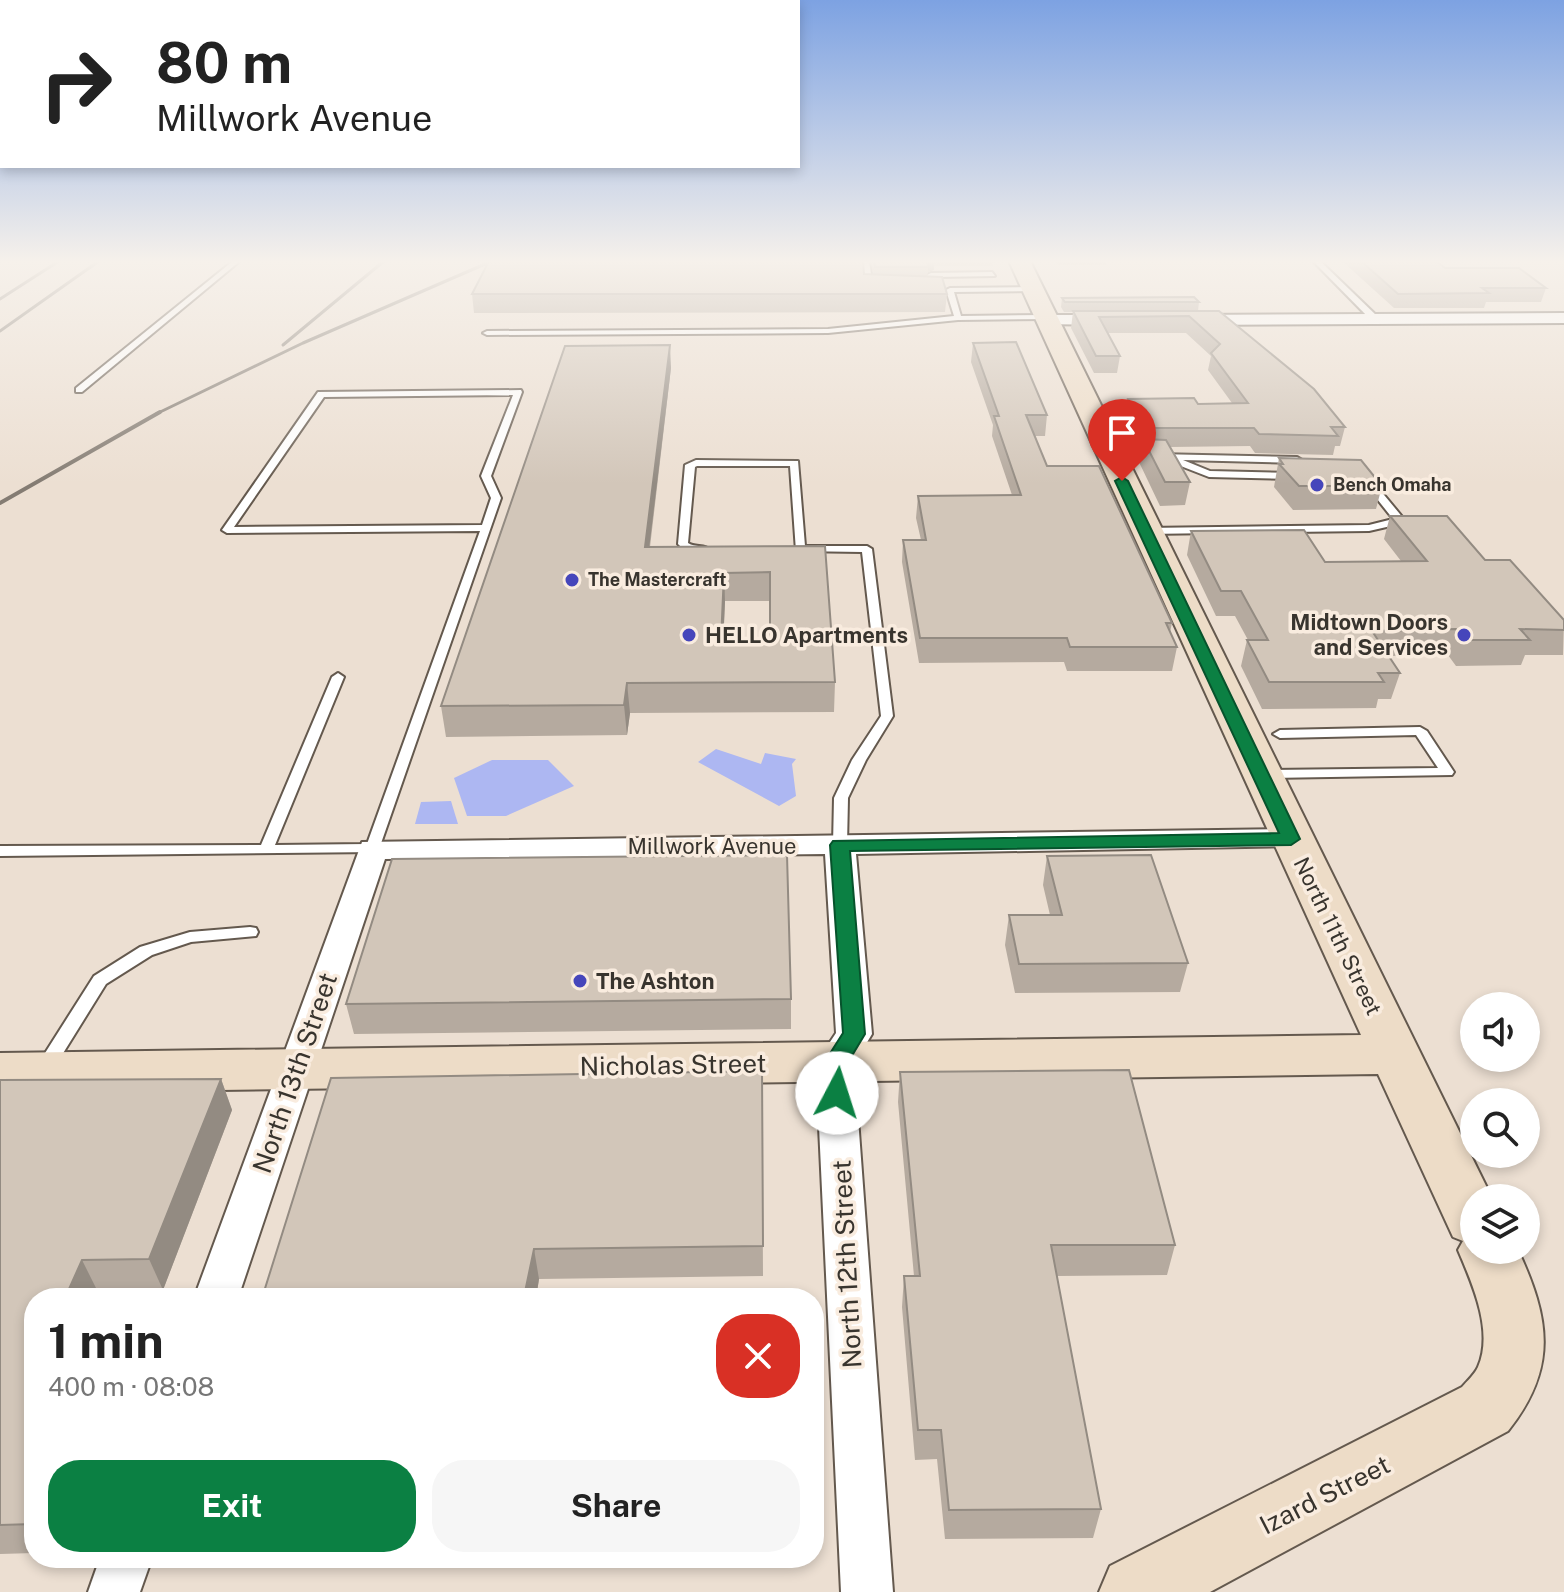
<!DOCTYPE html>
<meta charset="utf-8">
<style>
body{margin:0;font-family:"Public Sans",sans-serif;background:#f6f6f6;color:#222;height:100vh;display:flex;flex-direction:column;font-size:30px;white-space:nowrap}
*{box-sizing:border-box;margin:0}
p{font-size:26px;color:#767676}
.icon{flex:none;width:44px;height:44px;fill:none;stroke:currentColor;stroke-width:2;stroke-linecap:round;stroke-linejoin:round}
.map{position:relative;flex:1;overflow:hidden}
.panel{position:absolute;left:24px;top:1288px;width:800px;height:280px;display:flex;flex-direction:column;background:#fff;border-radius:32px;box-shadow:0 4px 12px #0003}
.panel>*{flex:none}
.guide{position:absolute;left:0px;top:0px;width:800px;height:168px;box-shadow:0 4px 12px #0003;background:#fff;color:#222;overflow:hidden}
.buttons{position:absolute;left:1460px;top:992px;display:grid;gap:16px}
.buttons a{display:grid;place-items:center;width:80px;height:80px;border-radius:50%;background:#fff;box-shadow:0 4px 12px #0003;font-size:40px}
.pin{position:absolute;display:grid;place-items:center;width:68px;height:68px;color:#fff;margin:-82px -34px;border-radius:50% 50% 50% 0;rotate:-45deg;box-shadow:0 0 8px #0007}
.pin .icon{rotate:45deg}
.me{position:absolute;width:88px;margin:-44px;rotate:5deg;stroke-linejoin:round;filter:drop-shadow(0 0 6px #0008)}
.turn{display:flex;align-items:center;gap:28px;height:168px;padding:0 24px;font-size:36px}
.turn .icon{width:104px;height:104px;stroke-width:2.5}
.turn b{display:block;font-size:56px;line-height:68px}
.round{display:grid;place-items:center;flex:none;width:84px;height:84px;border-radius:32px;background:#f6f6f6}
.headline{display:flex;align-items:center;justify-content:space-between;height:136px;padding:0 24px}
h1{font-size:48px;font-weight:700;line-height:60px}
.primary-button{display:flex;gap:16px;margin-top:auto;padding:16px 24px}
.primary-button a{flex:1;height:92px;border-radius:32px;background:#0b8043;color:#fff;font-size:32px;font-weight:700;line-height:92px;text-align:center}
.primary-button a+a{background:#f6f6f6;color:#222}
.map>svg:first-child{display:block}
.green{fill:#adb7f2}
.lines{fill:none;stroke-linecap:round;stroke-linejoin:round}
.lane-casing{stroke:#64594e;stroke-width:4}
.street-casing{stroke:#64594e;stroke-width:4}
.secondary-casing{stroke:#64594e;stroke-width:4}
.lane{fill:#fff;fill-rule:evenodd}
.street{fill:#fff;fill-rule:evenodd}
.secondary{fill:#eddcc7;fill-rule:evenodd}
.rail-far1{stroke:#847c73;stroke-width:3}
.rail{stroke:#847c73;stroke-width:4}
.wall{fill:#b5aa9f;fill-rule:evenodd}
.shaded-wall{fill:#938b82}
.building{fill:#d2c6b9;stroke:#938b82;stroke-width:2;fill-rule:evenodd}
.route{fill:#0b8043;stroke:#07532c;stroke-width:2}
.poi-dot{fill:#4646bb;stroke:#f9ecdf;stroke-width:3}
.labels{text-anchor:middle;stroke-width:7;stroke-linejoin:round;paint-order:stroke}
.far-poi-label{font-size:18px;font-weight:bold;fill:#38342e;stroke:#f9ecdf;text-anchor:start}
.poi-label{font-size:22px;font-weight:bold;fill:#38342e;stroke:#f9ecdf;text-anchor:start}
.street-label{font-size:22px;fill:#38342e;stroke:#f9ecdf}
.near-street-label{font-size:26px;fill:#38342e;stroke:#f9ecdf}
</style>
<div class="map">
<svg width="1564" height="1592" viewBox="0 0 1564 1592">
<rect width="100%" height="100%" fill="#ecdfd2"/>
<g class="green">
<path d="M716,749L761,764L765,753L796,759L792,764L796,796L779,806L698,762Z"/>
<path d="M492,760H548L574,786L506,816H467L454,778Z"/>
<path d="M451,801L458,824H415L421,802Z"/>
</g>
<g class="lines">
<g class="lane-casing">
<g id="lane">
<path d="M233,261H240L82,392H76V388Z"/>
<path d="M862,261H869L874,292L867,290Z"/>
<path d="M1313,261H1320L1378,317V321H1372Z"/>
<path d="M992,272L995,276L935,277L941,290L937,292L933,290L927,275L931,273Z"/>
<path d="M1035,287V291H1032L954,292L961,316L1045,315L1049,317L1048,319L958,320L828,333L487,335L483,333L487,331L828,329L954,316L946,290L950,288Z"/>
<path d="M521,390L522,392L491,476L501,498L378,852L0,856V846L261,845L332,677L338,673L344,677L275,845L367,844L480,531L227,533L222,530L318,392ZM513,395L481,476L491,498L482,525L234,527L324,397Z"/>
<path d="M1110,453L1297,457L1302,460L1297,463L1183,460L1210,471L1293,473L1298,476L1293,479L1209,477L1173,463L1172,460L1107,458V454Z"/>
<path d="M696,460L798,461L805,546H867L872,549L893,716L866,760L848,798L847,845L845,848L840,850L833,845L834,798L852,760L881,716L862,552L796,551L790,466H697L695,467L688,543C695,548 705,544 710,550C700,558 686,553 678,544L685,465Z"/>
<path d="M1367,477L1370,478L1404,519V523L1369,531L1146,534L1141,531L1146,528L1369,525L1393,519L1362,480Z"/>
<path d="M1420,727L1427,731L1454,772L1452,775L1264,778L1257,774L1264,770L1438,768L1416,735L1280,738L1273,734L1280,730Z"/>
<path d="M250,927L256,928L258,932L256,936L191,942L152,955L106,984L52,1071L46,1073L40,1071L37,1066L40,1061L94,976L140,947L190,932Z"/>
</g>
</g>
<g class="street-casing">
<g id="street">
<path d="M1564,313V323L1190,325L1182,320L1190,315Z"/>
<path d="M1047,315H1114L1122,320L1114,325L1041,324V316Z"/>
<path d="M1291,829L1302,832L1307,839L1302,846L856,854L872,1034L854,1064L893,1592H841L816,1063L836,1033L825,854L385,859L238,1298H194L362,842Z"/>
<path d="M100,1558H152L140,1592H88Z"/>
</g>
</g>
<g class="secondary-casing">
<path id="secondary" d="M1009,261H1030L1492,1198H1474V1250H1518C1550,1319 1558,1368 1508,1431L1210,1592H1099L1110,1566L1462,1387C1467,1381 1475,1374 1478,1367C1494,1331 1472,1283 1458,1250L1463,1241L1453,1237L1378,1074L0,1093V1053L1361,1035Z"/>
</g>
<use href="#lane" class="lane"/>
<use href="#street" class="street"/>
<use href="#secondary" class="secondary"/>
<g class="rail-far1">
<path d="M0,299L59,261"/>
<path d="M0,331L99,261"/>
<path d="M283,345L384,261"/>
<path d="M156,414L303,343L492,261"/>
</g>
<path class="rail" d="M0,503L160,412"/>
</g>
<g class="wall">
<path d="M871,261H993V266H934V270L928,272L927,276L947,294L945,312L474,313L472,294L873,275Z"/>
<path d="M1056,261H1106V265H1058Z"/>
<path d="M1342,261H1436L1445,268L1546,288L1541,302H1486L1484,308H1394Z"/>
<path d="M1062,298L1199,302L1198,311L1345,427L1340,446H1335L1333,455L1255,453L1250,446L1170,447L1190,482L1185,505L1160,506L1139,462L1142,447H1138L1125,417L1128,399L1198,404L1232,403L1208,370L1211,356L1186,333H1108L1120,356L1117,373H1094L1071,328L1073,312H1064L1061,307Z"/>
<path d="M973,343L1047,415L1045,436H1034L1047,466L1172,623L1170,632L1177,647L1172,671H1067L1064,662L919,663L902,562L903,540H921L916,518L918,496L1012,495L992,436L993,425L971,362Z"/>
<path d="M671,368L650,547L825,546L835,682L834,712L630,713L627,735L446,737L441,706ZM725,601H770V633L755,641H723Z"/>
<path d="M1279,458L1382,486L1376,509L1293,510L1274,487Z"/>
<path d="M1390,516L1485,560L1564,620L1563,655H1525L1521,665L1456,666L1448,655L1388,656L1400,673L1391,699H1378L1376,708L1262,709L1241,666L1247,640H1248L1235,616H1216L1187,555L1191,531L1325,562L1401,561L1384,539Z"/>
<path d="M1047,856L1188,963L1180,992L1015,993L1005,945L1009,915H1050L1043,885Z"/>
<path d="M791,999V1029L354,1034L346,1004Z"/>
<path d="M762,1071L763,1276L539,1279L537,1292L262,1298Z"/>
<path d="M900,1072L1175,1245L1167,1275L1057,1276L1101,1509L1093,1538L945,1539L937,1459L915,1460L902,1307L904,1276H914L898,1102Z"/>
<path d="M221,1079L232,1110L163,1290H97L93,1298H34V1553L0,1554V1080Z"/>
</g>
<g class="shaded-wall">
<path d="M925,261H934V270L928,272V267Z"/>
<path d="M670,345L671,368L646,574L645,547Z"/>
<path d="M724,573L725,601L722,671L721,641Z"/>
<path d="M627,683L630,713L627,735L624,705Z"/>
<path d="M221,1079L232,1110L163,1290L149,1259Z"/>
<path d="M534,1249L539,1279L536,1298L525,1292Z"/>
<path d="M82,1260L97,1290L93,1298H65Z"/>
</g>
<g class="building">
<path d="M489,261H863L864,274L942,277L947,294H472Z"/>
<path d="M875,261H927L928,267H875Z"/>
<path d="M1361,261H1436L1445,268H1519L1546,288H1482L1489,293L1398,294Z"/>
<path d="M1194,297L1199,302H1065L1062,298Z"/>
<path d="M1073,311H1219L1314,389L1345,427H1331L1338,436L1259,434L1254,428H1141L1128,399L1194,398L1198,404L1248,403L1211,353L1220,344L1189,316L1099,317L1120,356H1096Z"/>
<path d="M1016,342L1047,415H1026L1047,466H1099L1172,623H1166L1177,647H1070L1067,638H920L903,540H926L918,496L1021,495L994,416H999L973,343Z"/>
<path d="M670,345L645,547L825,546L835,682L627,683L624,705L441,706L565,346ZM770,572V633L755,641H721L724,573Z"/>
<path d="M1143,439L1166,440L1190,482H1165Z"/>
<path d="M1279,458L1361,460L1382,486H1299L1279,464H1283Z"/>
<path d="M1390,516H1447L1485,560H1510L1564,620V630L1520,629L1530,640H1465L1456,629L1372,631L1400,673H1378L1384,682H1269L1247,640H1268L1241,591H1221L1191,531L1304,530L1325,562L1427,561Z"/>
<path d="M787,855L791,999L346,1004L392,859Z"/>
<path d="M1151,855L1188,963L1019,964L1009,915H1062L1047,856Z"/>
<path d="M1129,1070L1175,1245H1051L1101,1509L949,1510L941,1430H918L904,1276H920L900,1072Z"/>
<path d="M762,1071L763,1246L534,1249L525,1292L643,1290L642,1298H262L331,1078Z"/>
<path d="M221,1079L149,1259L82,1260L65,1298H34V1524L0,1525V1080Z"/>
</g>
<linearGradient id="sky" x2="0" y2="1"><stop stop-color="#7da2e2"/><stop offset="0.54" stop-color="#f6f1eb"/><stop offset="1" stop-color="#f6f1eb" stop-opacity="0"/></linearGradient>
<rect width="1564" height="484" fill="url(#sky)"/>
<path class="route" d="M1122,477L1128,481L1300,839L1291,845L850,851L865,1034L847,1064L849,1093L845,1100H829L824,1063L843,1033L830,845L833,841L1279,833L1115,481Z"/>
<g class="poi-dot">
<circle cx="1317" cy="485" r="8"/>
<circle cx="572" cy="580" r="8"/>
<circle cx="689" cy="635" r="8"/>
<circle cx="1464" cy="635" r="8"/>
<circle cx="580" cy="981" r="8"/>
</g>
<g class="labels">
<g class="far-poi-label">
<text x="1333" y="491">Bench Omaha</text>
<text x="588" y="586">The Mastercraft</text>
</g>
<g class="poi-label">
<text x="1448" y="630" text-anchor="end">Midtown Doors<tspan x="1448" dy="25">and Services</tspan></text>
<text x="705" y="643">HELLO Apartments</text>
<text x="596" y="989">The Ashton</text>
</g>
<g class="street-label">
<text x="712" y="854">Millwork Avenue</text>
<text transform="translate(1338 936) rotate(64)" y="8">North 11th Street</text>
</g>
<g class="near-street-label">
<text transform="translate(673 1065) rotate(-1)" y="9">Nicholas Street</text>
<text transform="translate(295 1073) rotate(-71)" y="9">North 13th Street</text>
<text transform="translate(847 1264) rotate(-93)" y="9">North 12th Street</text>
<text transform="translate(1325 1495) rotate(-27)" y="9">Izard Street</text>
</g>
</g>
</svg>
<div class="buttons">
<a><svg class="icon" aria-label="sound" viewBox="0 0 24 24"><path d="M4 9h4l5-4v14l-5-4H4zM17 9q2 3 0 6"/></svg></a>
<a><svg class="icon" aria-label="search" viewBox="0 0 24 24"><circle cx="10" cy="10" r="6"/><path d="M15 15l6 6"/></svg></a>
<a><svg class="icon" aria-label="layers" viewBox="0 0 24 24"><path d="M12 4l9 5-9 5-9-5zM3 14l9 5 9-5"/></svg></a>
</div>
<div class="pin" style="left:1122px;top:481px;background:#d93025"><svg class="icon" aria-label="arrive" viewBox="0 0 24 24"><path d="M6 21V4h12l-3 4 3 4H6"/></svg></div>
<svg class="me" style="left:837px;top:1093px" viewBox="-20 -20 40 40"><circle r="19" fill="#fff"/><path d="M0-13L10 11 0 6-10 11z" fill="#0b8043"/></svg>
<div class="guide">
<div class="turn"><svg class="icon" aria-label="right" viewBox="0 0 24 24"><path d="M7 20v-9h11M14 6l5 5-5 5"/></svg><div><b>80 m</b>Millwork Avenue</div></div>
</div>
<section class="panel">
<div class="headline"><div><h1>1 min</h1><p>400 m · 08:08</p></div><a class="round" style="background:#d93025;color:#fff"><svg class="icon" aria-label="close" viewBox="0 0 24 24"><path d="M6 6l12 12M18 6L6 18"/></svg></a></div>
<div class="primary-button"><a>Exit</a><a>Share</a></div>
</section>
</div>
